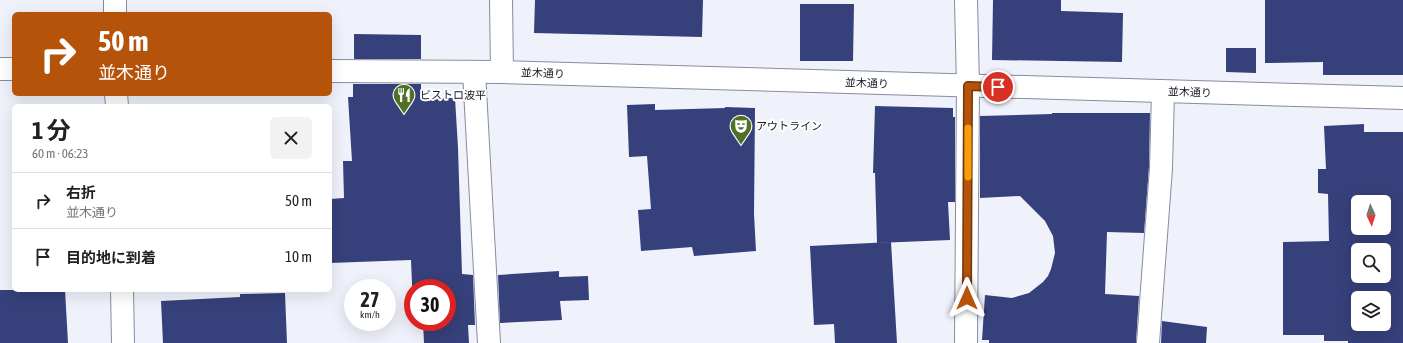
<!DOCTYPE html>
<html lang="ja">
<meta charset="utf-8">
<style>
body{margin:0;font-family:"Asap Condensed","Noto Sans JP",sans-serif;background:#f2f2f2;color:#202124;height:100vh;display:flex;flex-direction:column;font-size:15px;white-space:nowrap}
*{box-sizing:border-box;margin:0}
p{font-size:13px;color:#757577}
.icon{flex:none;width:22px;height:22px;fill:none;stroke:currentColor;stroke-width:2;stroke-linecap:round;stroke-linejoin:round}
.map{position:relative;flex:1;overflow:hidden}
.details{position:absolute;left:12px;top:104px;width:320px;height:188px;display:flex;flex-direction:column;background:#fff;border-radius:6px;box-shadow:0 4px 16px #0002}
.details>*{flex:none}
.guide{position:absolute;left:12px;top:12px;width:320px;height:84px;border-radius:6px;box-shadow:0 4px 16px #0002;background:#b45309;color:#fff;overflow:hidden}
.needle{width:26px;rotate:176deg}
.controls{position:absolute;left:1351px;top:195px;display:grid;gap:8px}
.controls a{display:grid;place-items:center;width:40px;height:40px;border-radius:6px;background:#fff;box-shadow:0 4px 16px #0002;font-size:20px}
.speed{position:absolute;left:344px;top:279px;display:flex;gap:8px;font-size:20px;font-weight:700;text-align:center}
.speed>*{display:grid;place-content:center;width:52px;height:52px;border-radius:50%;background:#fff;box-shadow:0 4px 16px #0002;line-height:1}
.speed small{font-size:10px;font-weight:400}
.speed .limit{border:6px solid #d22;background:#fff;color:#111}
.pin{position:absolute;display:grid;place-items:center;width:34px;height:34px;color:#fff;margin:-17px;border:2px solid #fff;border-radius:50%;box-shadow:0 1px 4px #0007}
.me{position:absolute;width:44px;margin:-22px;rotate:0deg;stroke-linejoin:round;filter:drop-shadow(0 0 3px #0008)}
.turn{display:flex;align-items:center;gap:14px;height:84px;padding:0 20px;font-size:18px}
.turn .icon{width:52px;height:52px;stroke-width:2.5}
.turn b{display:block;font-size:28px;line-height:34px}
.round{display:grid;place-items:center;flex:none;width:42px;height:42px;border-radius:6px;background:#f2f2f2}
.headline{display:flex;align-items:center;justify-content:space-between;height:68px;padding:0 20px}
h1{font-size:24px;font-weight:700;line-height:30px}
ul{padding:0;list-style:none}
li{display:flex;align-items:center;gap:12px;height:56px;padding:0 20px;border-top:1px solid #e0e0e0}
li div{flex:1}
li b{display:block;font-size:15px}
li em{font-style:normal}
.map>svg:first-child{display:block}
.building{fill:#36407a;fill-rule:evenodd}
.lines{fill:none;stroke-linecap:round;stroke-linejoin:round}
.minor-casing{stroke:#868ca0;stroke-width:24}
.minor{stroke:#fff;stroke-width:22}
.route-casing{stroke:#753606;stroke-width:10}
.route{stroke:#b45309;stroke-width:7}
.slow{stroke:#f59e0b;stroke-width:7}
.labels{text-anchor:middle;stroke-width:4;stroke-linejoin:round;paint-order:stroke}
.street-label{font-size:11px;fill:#161820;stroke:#fff}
.poi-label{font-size:11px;fill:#161820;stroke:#fff;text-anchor:start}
</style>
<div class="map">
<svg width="1403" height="343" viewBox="0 0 1403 343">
<rect width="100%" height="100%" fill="#eff2fb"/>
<g class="building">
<path d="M535,0H703L702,37L534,33Z"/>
<path d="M993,0H1061V11L1123,13L1122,62L992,60Z"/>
<path d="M1265,0H1403V75H1323V62L1265,63Z"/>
<path d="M800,4H854L853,61H800Z"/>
<path d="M354,34L421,35V59H354Z"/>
<path d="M1226,48H1256V73L1226,72Z"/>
<path d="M353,84H421V98H455L458,148L462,274L473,275L475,325H468L469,343H424L423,322H447V288H413V307L411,260L330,263V199L344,198L343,161H352L348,97H353Z"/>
<path d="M655,104V110L725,108V107L755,108L754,214L756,251L694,256L692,247L641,251L638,210L651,209L647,156L629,157L627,105Z"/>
<path d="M875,106L953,108V117H955V202H948L950,240L877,243L875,173H873Z"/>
<path d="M1052,113H1150L1149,167L1144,233L1107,232L1105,294L1139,296L1136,343H989V340H982L985,295L1012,298L1029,293L1043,282L1048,276L1051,269L1055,253L1053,236L1045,221L1020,196L980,198V116L1052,114Z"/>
<path d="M1364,124V132H1403V343H1348V341H1324V335H1283V242L1329,241L1328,194L1318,193V169H1326L1324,126ZM1358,202H1384V228H1358ZM1358,250H1384V276H1358ZM1358,298H1384V324H1358Z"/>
<path d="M891,242L897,343H835L834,324L814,325L810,246Z"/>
<path d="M559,271V277L588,276L589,300L560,301L562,320L500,323L498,275Z"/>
<path d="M0,290H65L68,343H0Z"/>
<path d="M285,293L287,343H163L161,301L240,297V294Z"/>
<path d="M1162,321L1207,327L1206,343H1161Z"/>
</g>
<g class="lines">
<g class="minor-casing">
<g id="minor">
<path d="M115,0V14"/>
<path d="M501,0L502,72"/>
<path d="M966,0L968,86L966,343"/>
<path d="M0,69H14"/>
<path d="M330,71L502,72L1403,98"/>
<path d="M474,72L489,343"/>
<path d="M116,94L117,106"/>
<path d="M122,290L123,343"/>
<path d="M1148,343L1161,168L1163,92"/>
</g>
</g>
<use href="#minor" class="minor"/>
</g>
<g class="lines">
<g class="route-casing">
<path id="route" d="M967,298L968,86L998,87"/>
</g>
<use href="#route" class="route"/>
<path class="slow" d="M968,177V128"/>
</g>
<defs>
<g id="restaurant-pin" transform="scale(1.15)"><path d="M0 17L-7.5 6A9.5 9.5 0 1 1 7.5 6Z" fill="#507027" stroke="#fff"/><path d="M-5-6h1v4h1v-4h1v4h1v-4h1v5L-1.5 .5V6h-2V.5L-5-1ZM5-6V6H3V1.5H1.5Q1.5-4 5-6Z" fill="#fff"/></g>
<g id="theatre-pin" transform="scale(1.15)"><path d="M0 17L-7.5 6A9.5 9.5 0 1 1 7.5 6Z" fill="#507027" stroke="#fff"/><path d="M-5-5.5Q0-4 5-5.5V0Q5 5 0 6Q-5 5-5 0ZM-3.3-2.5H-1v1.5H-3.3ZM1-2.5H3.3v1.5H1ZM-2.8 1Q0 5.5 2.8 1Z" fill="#fff"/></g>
</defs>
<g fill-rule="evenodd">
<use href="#restaurant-pin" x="404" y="95"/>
<use href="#theatre-pin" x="741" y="126"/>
</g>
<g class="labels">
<g class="street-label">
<text transform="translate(543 73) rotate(2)" y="4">並木通り</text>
<text transform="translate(867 83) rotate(2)" y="4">並木通り</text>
<text transform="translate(1190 92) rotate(2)" y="4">並木通り</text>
</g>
<g class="poi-label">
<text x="420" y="99">ビストロ波平</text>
<text x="756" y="130">アウトライン</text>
</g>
</g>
</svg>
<div class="controls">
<a><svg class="needle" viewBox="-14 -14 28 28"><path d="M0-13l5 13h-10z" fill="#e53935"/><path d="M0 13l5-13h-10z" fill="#757577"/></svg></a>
<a><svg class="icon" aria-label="search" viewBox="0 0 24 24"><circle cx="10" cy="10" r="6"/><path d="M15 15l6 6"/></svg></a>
<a><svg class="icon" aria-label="layers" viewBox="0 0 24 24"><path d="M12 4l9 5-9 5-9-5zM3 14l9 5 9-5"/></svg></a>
</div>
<div class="speed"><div>27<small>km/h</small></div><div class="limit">30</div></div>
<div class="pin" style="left:998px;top:87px;background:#d93025"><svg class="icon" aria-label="arrive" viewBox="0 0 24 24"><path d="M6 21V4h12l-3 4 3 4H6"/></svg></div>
<svg class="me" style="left:967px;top:298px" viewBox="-20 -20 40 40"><path d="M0-17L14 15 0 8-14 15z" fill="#b45309" stroke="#fff" stroke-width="4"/></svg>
<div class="guide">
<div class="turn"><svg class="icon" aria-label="right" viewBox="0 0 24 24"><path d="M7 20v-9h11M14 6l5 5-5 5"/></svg><div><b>50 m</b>並木通り</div></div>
</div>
<section class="details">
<div class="headline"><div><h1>1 分</h1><p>60 m · 06:23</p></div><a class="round"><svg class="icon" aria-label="close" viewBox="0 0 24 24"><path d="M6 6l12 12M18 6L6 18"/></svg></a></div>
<ul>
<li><svg class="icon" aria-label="right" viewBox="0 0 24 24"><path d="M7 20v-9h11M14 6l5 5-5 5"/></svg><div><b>右折</b><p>並木通り</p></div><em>50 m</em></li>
<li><svg class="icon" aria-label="arrive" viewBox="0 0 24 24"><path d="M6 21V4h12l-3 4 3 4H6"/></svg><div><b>目的地に到着</b></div><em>10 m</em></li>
</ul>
</section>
</div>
